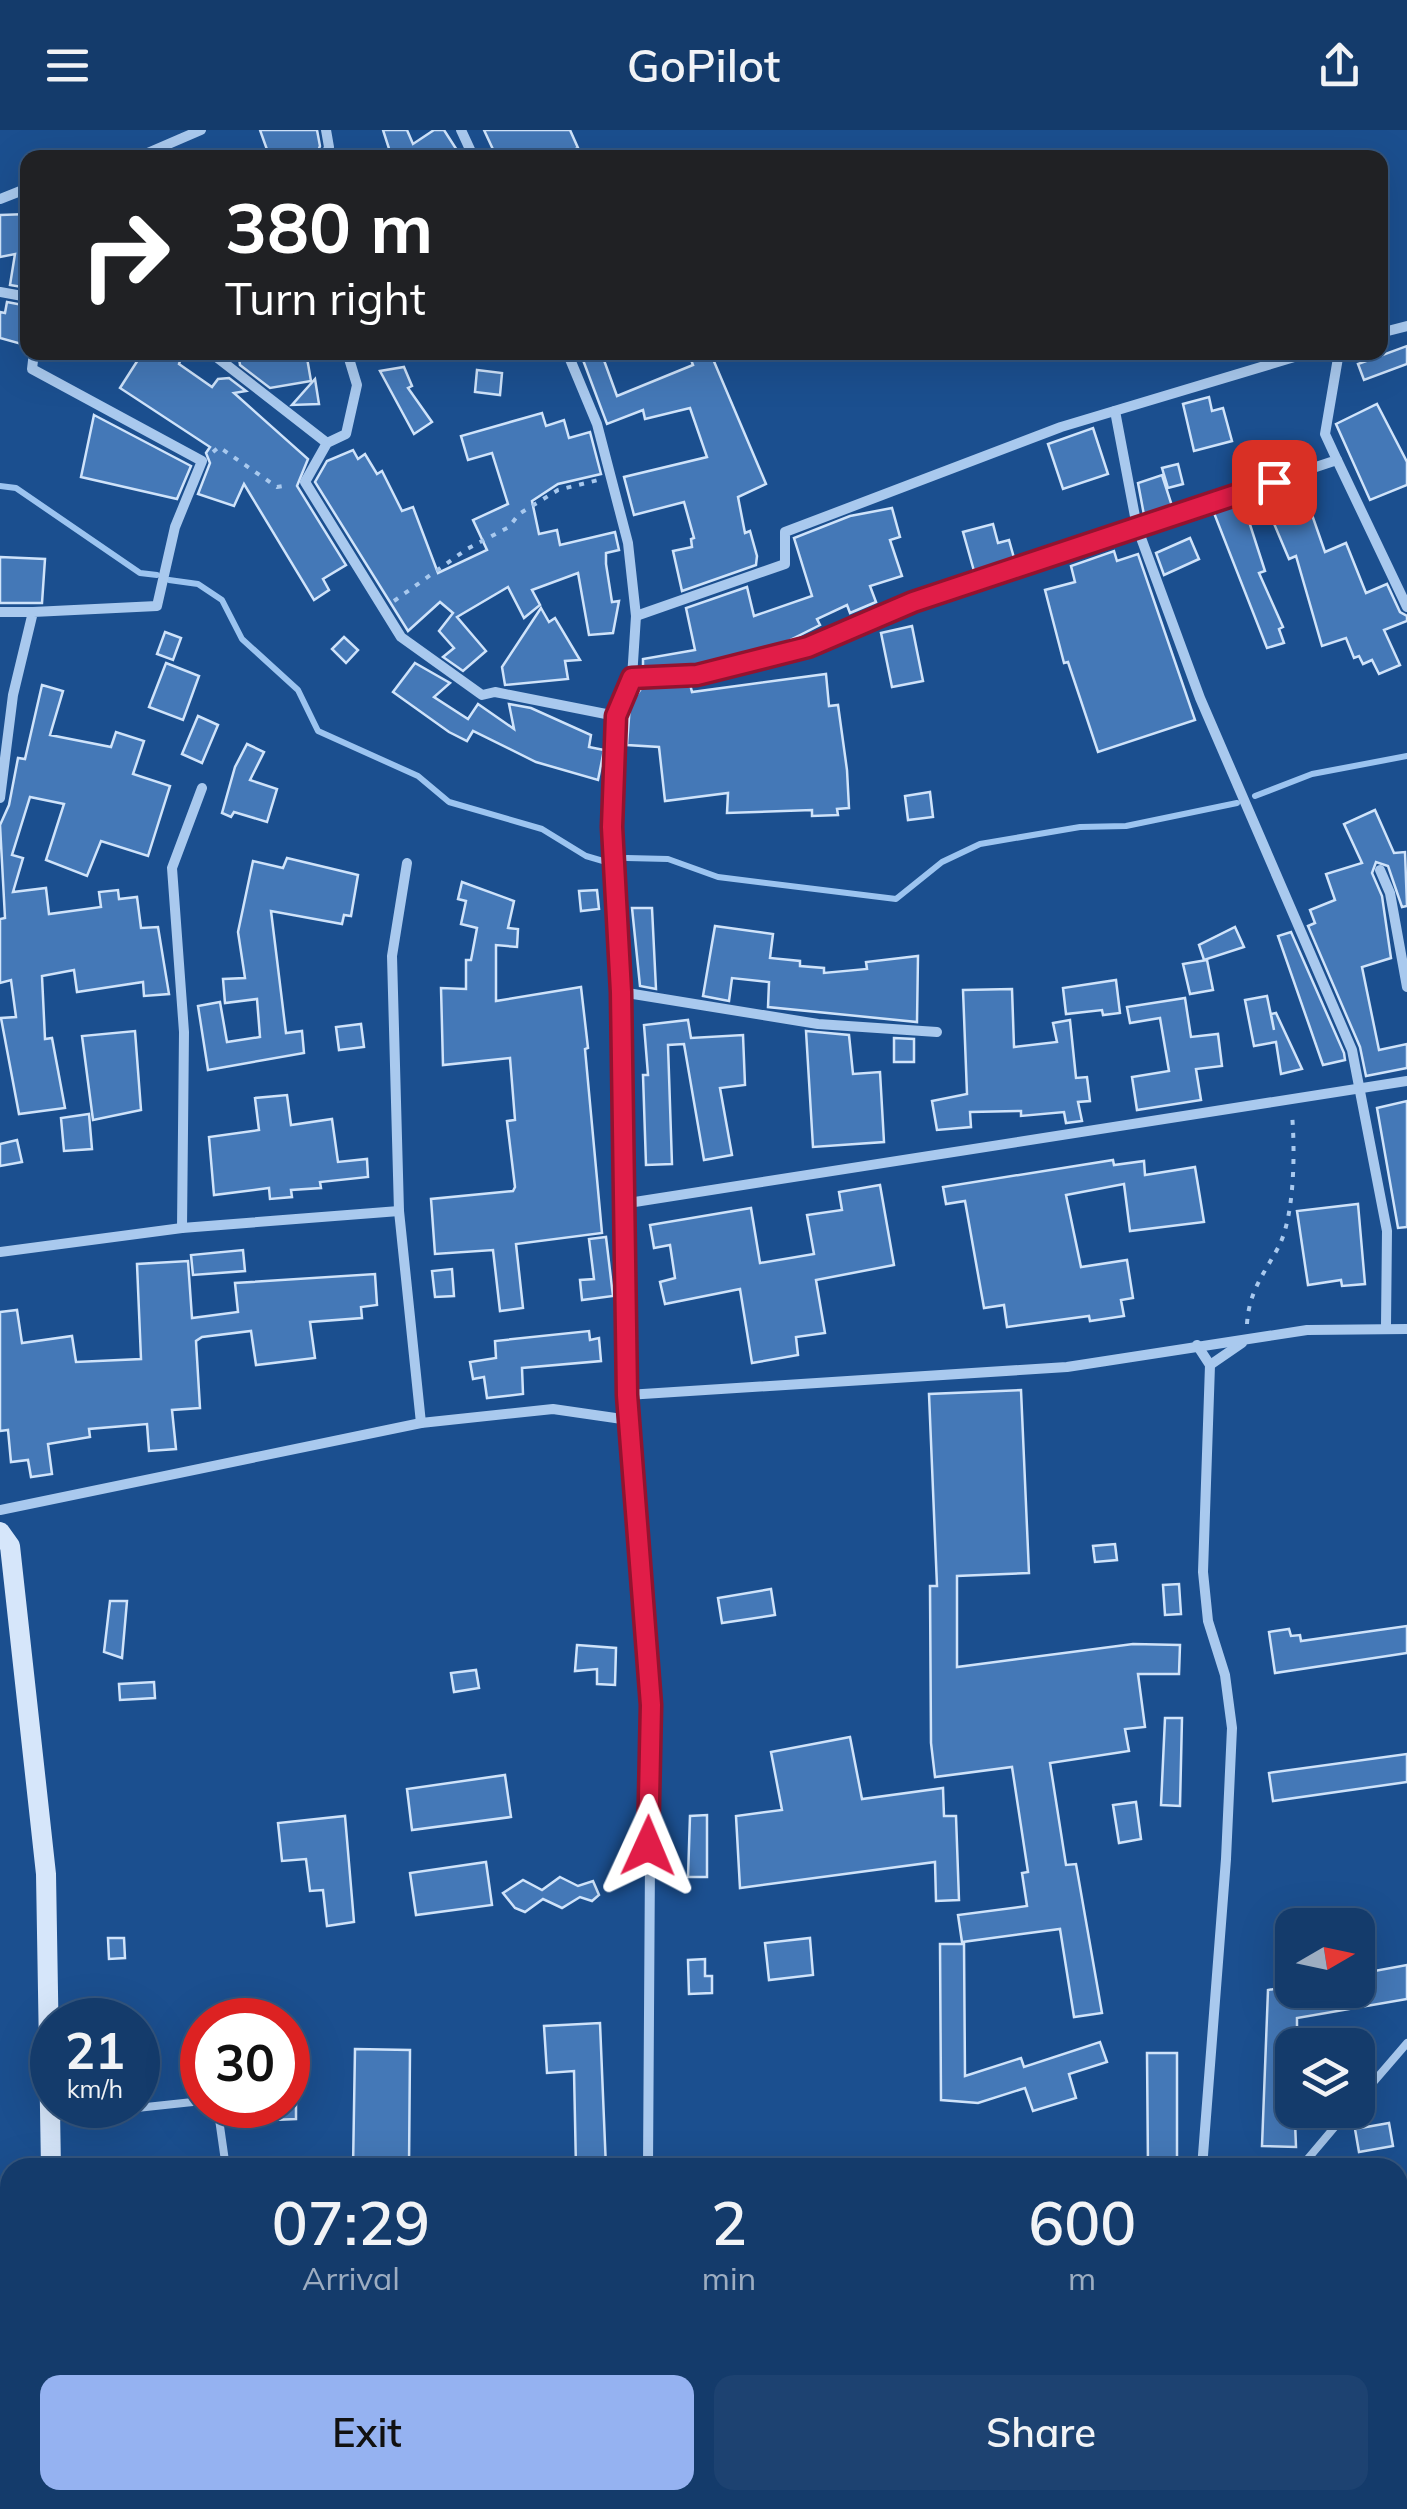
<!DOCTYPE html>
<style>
body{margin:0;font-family:Mulish,sans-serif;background:#1d4271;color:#f1f3f6;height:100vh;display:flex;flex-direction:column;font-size:38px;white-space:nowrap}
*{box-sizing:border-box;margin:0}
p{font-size:32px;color:#9dadc1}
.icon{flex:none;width:55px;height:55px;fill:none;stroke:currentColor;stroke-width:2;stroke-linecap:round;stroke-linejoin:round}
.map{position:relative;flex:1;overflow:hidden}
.panel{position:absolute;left:0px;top:2028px;width:1408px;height:352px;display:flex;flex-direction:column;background:#143b6b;border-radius:30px 30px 0 0;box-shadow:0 10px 40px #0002,0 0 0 2px #33557e}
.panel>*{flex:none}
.guide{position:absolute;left:20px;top:20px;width:1368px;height:210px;border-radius:20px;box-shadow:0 10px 40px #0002,0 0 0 2px #33557e;background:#202124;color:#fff;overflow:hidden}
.needle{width:65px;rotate:81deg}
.fabs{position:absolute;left:1275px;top:1778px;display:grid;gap:20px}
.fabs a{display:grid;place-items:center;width:100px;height:100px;border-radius:20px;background:#143b6b;box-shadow:0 10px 40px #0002,0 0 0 2px #33557e;font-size:50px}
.speed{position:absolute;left:30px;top:1868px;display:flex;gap:20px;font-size:50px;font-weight:700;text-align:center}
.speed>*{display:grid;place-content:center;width:130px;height:130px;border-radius:50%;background:#143b6b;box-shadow:0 10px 40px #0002,0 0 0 2px #33557e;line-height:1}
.speed small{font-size:25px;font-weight:400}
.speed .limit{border:15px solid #d22;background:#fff;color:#111}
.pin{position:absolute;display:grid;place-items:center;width:85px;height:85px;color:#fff;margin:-42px;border-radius:20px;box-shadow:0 5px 15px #0006}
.me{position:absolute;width:110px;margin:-55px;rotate:1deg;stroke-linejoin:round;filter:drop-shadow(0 0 8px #0008)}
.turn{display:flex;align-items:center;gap:35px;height:210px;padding:0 40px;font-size:45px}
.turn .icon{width:130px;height:130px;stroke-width:2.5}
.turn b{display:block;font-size:70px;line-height:85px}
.eta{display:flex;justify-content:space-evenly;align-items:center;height:170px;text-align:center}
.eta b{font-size:60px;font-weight:600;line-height:70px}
.primary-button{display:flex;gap:20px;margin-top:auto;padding:20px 40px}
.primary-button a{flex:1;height:115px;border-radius:20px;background:#95b2f1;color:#111;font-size:40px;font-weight:600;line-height:115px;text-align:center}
.primary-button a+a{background:#1d4271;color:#f1f3f6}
header{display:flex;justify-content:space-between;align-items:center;height:130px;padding:0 40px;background:#143b6b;font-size:45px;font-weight:600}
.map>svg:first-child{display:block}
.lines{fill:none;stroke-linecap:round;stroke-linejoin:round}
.stream{stroke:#9cc4f0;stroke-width:6}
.building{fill:#4478b7;stroke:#cfe3fa;stroke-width:2.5}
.path{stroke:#a9c9ee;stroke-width:4;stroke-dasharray:5 8;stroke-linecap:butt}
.lane{stroke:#a9c9ee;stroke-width:8}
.street{stroke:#a9c9ee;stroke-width:10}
.secondary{stroke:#d6e6fa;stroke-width:20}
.primary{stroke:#f0f6ff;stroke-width:25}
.route-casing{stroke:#92132f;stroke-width:25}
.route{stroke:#e11d48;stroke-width:18}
</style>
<header><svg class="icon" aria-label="menu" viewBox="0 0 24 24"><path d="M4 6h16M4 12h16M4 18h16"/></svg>GoPilot<svg class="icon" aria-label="share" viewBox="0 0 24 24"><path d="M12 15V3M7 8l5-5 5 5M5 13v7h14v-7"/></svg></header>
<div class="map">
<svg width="1407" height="2379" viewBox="0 0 1407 2379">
<rect width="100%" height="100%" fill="#1b4f8f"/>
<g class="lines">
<g class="stream">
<path d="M0,356L16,358L140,443L157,445"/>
<path d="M169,450L198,454L222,470L242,509L298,560L318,601L418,646L449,672L542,699L586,726L603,731"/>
<path d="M1255,666L1312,644L1407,626"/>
<path d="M627,728L668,729L718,747L896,769L942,732L980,714L1080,697L1126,696L1237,673"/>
</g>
</g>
<g class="building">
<path d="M260,0H317L320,16L318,21L297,28H270Z"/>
<path d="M383,0H407L413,14L434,0H444L462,28H392Z"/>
<path d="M484,0H570L578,18L557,28H497Z"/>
<path d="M28,84V158L10,155L15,124L0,127V85Z"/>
<path d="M7,172L28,176L25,215L0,208V182L5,183Z"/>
<path d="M1407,216V234L1364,250L1358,234Z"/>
<path d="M143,222H183L179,234L212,257L218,249L229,248L246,261L234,263L308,329L297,356L346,435L323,449L329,460L314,470L244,354L234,376L198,364L210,333L206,323L210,317L120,258Z"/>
<path d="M238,222H306L311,251L270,258L240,235Z"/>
<path d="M580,222H601L617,266L693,235L688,222H710L766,354L738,367L745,403L750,401L757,426L756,435L682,461L673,421L692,417L691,409L694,408L684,372L634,385L624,347L707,327L690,278L645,289L643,280L607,294Z"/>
<path d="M404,237L412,256L408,258L432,292L414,304L380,241Z"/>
<path d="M477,240L502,243L500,265L475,262Z"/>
<path d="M315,249L319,274L292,275Z"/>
<path d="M1209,267L1212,281L1223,278L1232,311L1194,321L1183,274Z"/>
<path d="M1377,274L1407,332V355L1370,370L1336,294Z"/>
<path d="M542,283L546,296L564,290L569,308L590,302L601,344L558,354L532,371L539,404L557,400L560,415L615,402L619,420L606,423V434L612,472L619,471L613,503L589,505L578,443L532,460L540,475L524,488L508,457L457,487L486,521L463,541L443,527L454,518L439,501L453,483L440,472L408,501L315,352L327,331L353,320L358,329L365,324L377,344L382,341L402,381L413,377L438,443L487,420L473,390L508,374L492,323L468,330L461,306Z"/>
<path d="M94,285L191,336L177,369L81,347Z"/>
<path d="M1093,298L1108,344L1063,359L1048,314Z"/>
<path d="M1178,334L1183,354L1168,358L1162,338Z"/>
<path d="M1162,345L1172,376L1144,385L1138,353Z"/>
<path d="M1303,359L1325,422L1346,413L1366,463L1387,454L1400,482L1407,486V491L1384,500L1400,535L1379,544L1372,530L1363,534L1359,526L1354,528L1346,508L1322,516L1296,426L1289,429L1264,370Z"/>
<path d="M1239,373L1244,376L1265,441L1259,443L1283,497L1279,499L1284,513L1267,518L1214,383Z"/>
<path d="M892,378L900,407L890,410L902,446L870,456L876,472L850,483L847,475L817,489L820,495L778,516L696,536L643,539V529L695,520L686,478L747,457L754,486L812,466L794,408L850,386Z"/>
<path d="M993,394L998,413L1009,410L1014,428L974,441L963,402Z"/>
<path d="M1190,408L1199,429L1164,445L1156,423Z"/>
<path d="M1114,421L1117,431L1138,424L1195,590L1098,622L1068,532L1064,533L1045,460L1075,452L1071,436Z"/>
<path d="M0,427L45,429L42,473H0Z"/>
<path d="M541,478L549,492L555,488L580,530L565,531L568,549L505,555L502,537Z"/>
<path d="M912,496L923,551L892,557L881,503Z"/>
<path d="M165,502L181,508L173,530L157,524Z"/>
<path d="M344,507L358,520L346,533L332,519Z"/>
<path d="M166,533L199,546L183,590L149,577Z"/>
<path d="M415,533L450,553L434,567L468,589L478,574L514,599L509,574L531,578L591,605L589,617L604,620L598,650L536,632L473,601L467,611L449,602L393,562Z"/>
<path d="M826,544L829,576L838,575L847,640L849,678L837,679L838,685L812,686V680L727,683L728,663L665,671L659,617L627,615L630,574L643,556L690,554L692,562Z"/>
<path d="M42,555L63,561L50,605L111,617L116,602L144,611L133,644L170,656L148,726L101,711L87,746L46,730L64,674L30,667L12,725L23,728L13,762L46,758L49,784L101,777L99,762L118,760L119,769L137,767L141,798L158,797L169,864L144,866L143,852L77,862L74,840L42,846L45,909L52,908L65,978L19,984L1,888L16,887L11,850L0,853V789L5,788L0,695L9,675L18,628L25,629Z"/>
<path d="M198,586L218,595L202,633L182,624Z"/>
<path d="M247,614L264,622L250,650L277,659L267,692L234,682L231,687L222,683L235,637Z"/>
<path d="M930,662L933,687L908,690L905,666Z"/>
<path d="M1375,680L1394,723L1405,722L1407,776L1402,777L1388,736L1376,732L1372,743L1382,766L1391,828L1362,837L1379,920L1407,914V938L1366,946L1360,917L1308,796L1315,793L1310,780L1335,770L1326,744L1362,733L1344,694Z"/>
<path d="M287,728L358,745L351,786L344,785L342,794L271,781L286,903L302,901L304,923L208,940L198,876L220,872L227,912L260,907L257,869L225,873L223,849L245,848L238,802L253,731L283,738Z"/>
<path d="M462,752L514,771L508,798L518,799L517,817L496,815V871L581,857L588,918L585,919L602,1103L516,1114L523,1178L500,1181L493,1120L435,1124L431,1069L513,1061L515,1057L507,991L515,990L510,928L443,935L441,858L466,859V830H471L477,798L461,794L466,771L458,769Z"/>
<path d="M597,760L599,779L581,781L579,761Z"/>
<path d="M632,778H652L656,859L640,856Z"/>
<path d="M715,796L773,804L770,828L800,831V836L824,838V843L867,839L866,832L918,826L917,892L768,877L769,852L732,848L729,871L703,866Z"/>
<path d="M1235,797L1244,817L1204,830L1199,815Z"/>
<path d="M1291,802L1344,923L1345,930L1323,935L1278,806Z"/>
<path d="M1207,830L1213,860L1190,864L1183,834Z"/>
<path d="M1116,850L1120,883L1103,885L1102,880L1066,884L1063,858Z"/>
<path d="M1012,859L1014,917L1057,912L1053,893L1070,890L1076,948L1087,947L1090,971L1078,972L1082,991L1066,993L1064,982L1021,986V981L970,982L971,997L937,1000L932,971L967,964L963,860Z"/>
<path d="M1267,866L1274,900L1271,884L1276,883L1302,939L1281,944L1276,912L1254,916L1245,870Z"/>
<path d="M1185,868L1191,907L1218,904L1222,936L1196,939L1201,970L1137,980L1132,947L1169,941L1160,888L1130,893L1127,877Z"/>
<path d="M688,890L691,908L743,905L745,955L720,958L732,1025L704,1030L684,914L668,915L672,1034L646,1035L643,945H648L644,895Z"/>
<path d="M361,894L364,917L339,920L336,897Z"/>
<path d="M135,901L141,980L93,990L82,906Z"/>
<path d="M806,901L849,905L853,944L880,942L884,1012L813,1017Z"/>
<path d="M894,908L914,909V932H894Z"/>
<path d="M287,965L291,995L332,989L338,1032L367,1029L368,1047L320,1052L321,1058L291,1060L292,1067L270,1069L269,1058L214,1065L209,1007L259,1000L255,968Z"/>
<path d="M1407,971V1097L1398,1098L1377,978Z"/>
<path d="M89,984L92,1019L64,1021L61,988Z"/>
<path d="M17,1010L22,1032L0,1036V1014Z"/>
<path d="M1113,1030L1114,1035L1144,1031L1145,1045L1195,1037L1204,1092L1130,1101L1124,1054L1066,1065L1081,1137L1127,1130L1133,1168L1121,1170L1124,1186L1090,1191L1089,1186L1007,1197L1004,1175L984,1178L965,1071L946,1074L943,1057Z"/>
<path d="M880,1055L894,1135L816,1150L825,1203L796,1207L798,1225L752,1233L740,1159L665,1174L660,1152L675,1148L670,1115L654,1118L650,1095L751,1078L760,1133L814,1124L807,1085L842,1080L839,1062Z"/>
<path d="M1358,1074L1365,1154L1342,1156L1341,1150L1308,1155L1297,1081Z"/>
<path d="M606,1107L613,1166L582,1170L580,1150L594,1149L589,1109Z"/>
<path d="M243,1120L245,1141L193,1145L191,1125Z"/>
<path d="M188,1131L192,1188L238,1182L235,1153L375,1144L377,1175L361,1177L362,1188L310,1192L315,1228L256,1235L251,1201L202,1207L196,1211L200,1278L172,1280L176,1319L149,1321L147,1294L89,1299L90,1307L48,1314L52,1344L31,1347L28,1330L11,1332L8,1300L0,1301V1182L17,1180L22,1213L72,1206L76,1232L141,1229L137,1134Z"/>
<path d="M452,1139L454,1166L435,1167L432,1141Z"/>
<path d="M589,1201L590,1210L599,1208L601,1231L522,1238L523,1264L487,1268L484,1247L473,1249L470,1232L496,1228L495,1211Z"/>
<path d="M1021,1260L1029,1443L957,1446V1537L1133,1514L1180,1515L1179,1544H1138L1145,1597L1125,1599L1129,1621L1050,1633L1066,1735L1076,1734L1102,1883L1074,1887L1060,1799L962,1812L958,1785L1027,1776L1022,1743L1028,1742L1012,1637L935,1647L931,1613L930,1456H937L929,1264Z"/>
<path d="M1115,1414L1117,1430L1095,1432L1093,1416Z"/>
<path d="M1179,1454L1181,1484L1165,1485L1163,1455Z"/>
<path d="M771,1459L775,1485L722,1493L718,1468Z"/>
<path d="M110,1471H127L122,1528L104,1522Z"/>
<path d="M1407,1496V1523L1275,1543L1269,1502L1289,1499L1291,1506L1300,1505L1301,1511Z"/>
<path d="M577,1515L616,1518L615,1555L597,1554V1539L575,1541Z"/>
<path d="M476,1540L479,1558L454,1562L451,1543Z"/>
<path d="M154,1552L155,1568L120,1570L119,1554Z"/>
<path d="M1165,1588H1182L1180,1676L1161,1675Z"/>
<path d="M850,1607L862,1669L943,1658L944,1686H956L959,1770L936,1771L935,1732L740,1758L736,1686L782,1680L771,1622Z"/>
<path d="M1407,1624V1652L1273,1671L1269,1643Z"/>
<path d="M505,1645L511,1687L412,1700L407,1659Z"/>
<path d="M1136,1672L1141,1709L1119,1713L1113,1675Z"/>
<path d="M707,1685V1747H688L690,1686Z"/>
<path d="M345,1686L354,1792L327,1796L323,1760L310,1761L306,1729L282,1731L278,1693Z"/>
<path d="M486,1732L492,1775L416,1785L410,1743Z"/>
<path d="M560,1747L578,1756L593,1751L599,1765L592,1771L580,1767L562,1778L543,1769L525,1782L515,1778L503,1763L523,1750L542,1760Z"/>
<path d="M108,1808H124L125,1828L109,1829Z"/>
<path d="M810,1808L813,1845L769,1850L765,1813Z"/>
<path d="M940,1814H964L965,1946L1021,1928L1024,1937L1100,1912L1107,1932L1069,1944L1076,1968L1033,1981L1025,1958L978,1973L941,1970Z"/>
<path d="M705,1829V1846H712V1863L689,1864L688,1830Z"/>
<path d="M1407,1835V1869L1297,1888V1915H1292L1296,2017L1262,2016L1268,1860L1292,1856V1860H1358V1844Z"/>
<path d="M600,1893L606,2038H576L574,1941L547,1943L544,1896Z"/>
<path d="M355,1919L410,1920L409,2038H353Z"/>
<path d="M1147,1923H1177V2038H1148Z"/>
<path d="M246,1975H296V1989L247,1991Z"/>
<path d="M1389,1993L1393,2016L1359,2022L1355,1999Z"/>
</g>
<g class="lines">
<g class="path">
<path d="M213,322L219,317L277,357L289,355"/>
<path d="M394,471L467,419L509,397L519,384L558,360L598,350"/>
<path d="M1247,1194C1249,1161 1264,1144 1279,1116C1295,1084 1295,1019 1292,984"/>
</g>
<g class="lane">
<path d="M1358,1970L1407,1913"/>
<path d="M217,1975L226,2038"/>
<path d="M53,1987L202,1971"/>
<path d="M1300,2038L1349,1980"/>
<path d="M0,2171L10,2172"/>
<path d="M604,2370L608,2379"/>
<path d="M969,2370L972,2379"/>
<path d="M1062,2370L1064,2379"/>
<path d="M1166,2370L1175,2379"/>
<path d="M504,2379L505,2370"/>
</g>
<g class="street">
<path d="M461,0L474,28"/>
<path d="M136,28L201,0"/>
<path d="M325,28L329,17L326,0"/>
<path d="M0,69L28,58"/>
<path d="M0,162L28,167"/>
<path d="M1380,203L1407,196"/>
<path d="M210,222L327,313"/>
<path d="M347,222L357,255L346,304L327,313L305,352L401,507L482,565L495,562L616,586"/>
<path d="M567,222L597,294L628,413L636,486L632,548L616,586L613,697L621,862L627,1265L651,1575L648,2038"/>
<path d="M1115,281L1137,397L1200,568L1352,920L1387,1101L1386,1196"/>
<path d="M1337,330L1407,477"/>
<path d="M0,482H33"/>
<path d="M636,486L785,434V402L1061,297L1311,222"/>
<path d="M632,548L697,545L809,517L913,471L1337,330L1325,304L1339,222"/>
<path d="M0,668L13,565L33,482L157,476L175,397L202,331L32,239L34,222"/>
<path d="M407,733L392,826L399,1081L421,1293"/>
<path d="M1380,740L1390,763L1407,857"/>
<path d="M621,862L818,894L937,902"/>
<path d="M622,1074L1407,951"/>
<path d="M182,1098L184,902L172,738L202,658"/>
<path d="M0,1122L182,1098L399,1081"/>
<path d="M1197,1215L1210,1235L1203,1442L1208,1491L1225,1545L1232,1598L1226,1729L1202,2038"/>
<path d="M1210,1235L1242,1213"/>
<path d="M627,1265L1067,1237L1307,1200L1407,1199"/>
<path d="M0,1380L421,1293L553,1279L629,1290"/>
<path d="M664,2370L665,2379"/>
</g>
<g class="secondary">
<path d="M0,1402L10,1416L46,1744L51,2038"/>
<path d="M73,2370L74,2379"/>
</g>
<g class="primary">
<path d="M1398,2217L1407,2215"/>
<path d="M1398,2241L1407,2238"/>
<path d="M679,2379L724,2370"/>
<path d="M845,2379L886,2370"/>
</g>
</g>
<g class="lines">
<g class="route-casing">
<path id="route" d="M648,1716L651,1575L627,1265L621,862L612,697L616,586L632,548L697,545L808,517L913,472L1274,352"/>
</g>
<use href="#route" class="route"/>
</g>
</svg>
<div class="fabs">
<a><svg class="needle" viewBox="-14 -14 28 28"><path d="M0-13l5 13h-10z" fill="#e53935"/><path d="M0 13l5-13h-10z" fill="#9dadc1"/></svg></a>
<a><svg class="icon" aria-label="layers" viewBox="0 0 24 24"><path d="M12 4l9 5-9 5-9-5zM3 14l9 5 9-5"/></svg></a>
</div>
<div class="speed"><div>21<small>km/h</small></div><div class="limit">30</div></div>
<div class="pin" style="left:1274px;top:352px;background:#d93025"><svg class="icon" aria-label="arrive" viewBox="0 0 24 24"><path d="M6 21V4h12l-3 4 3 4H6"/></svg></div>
<svg class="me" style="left:648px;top:1716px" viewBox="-20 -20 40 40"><path d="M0-17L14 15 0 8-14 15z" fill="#e11d48" stroke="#fff" stroke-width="4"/></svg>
<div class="guide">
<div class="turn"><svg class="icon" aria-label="right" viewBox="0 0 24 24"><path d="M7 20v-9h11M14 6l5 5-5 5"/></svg><div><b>380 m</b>Turn right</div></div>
</div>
<section class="panel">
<div class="eta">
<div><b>07:29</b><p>Arrival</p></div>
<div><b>2</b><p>min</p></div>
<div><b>600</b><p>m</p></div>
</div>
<div class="primary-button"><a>Exit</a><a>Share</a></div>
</section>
</div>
